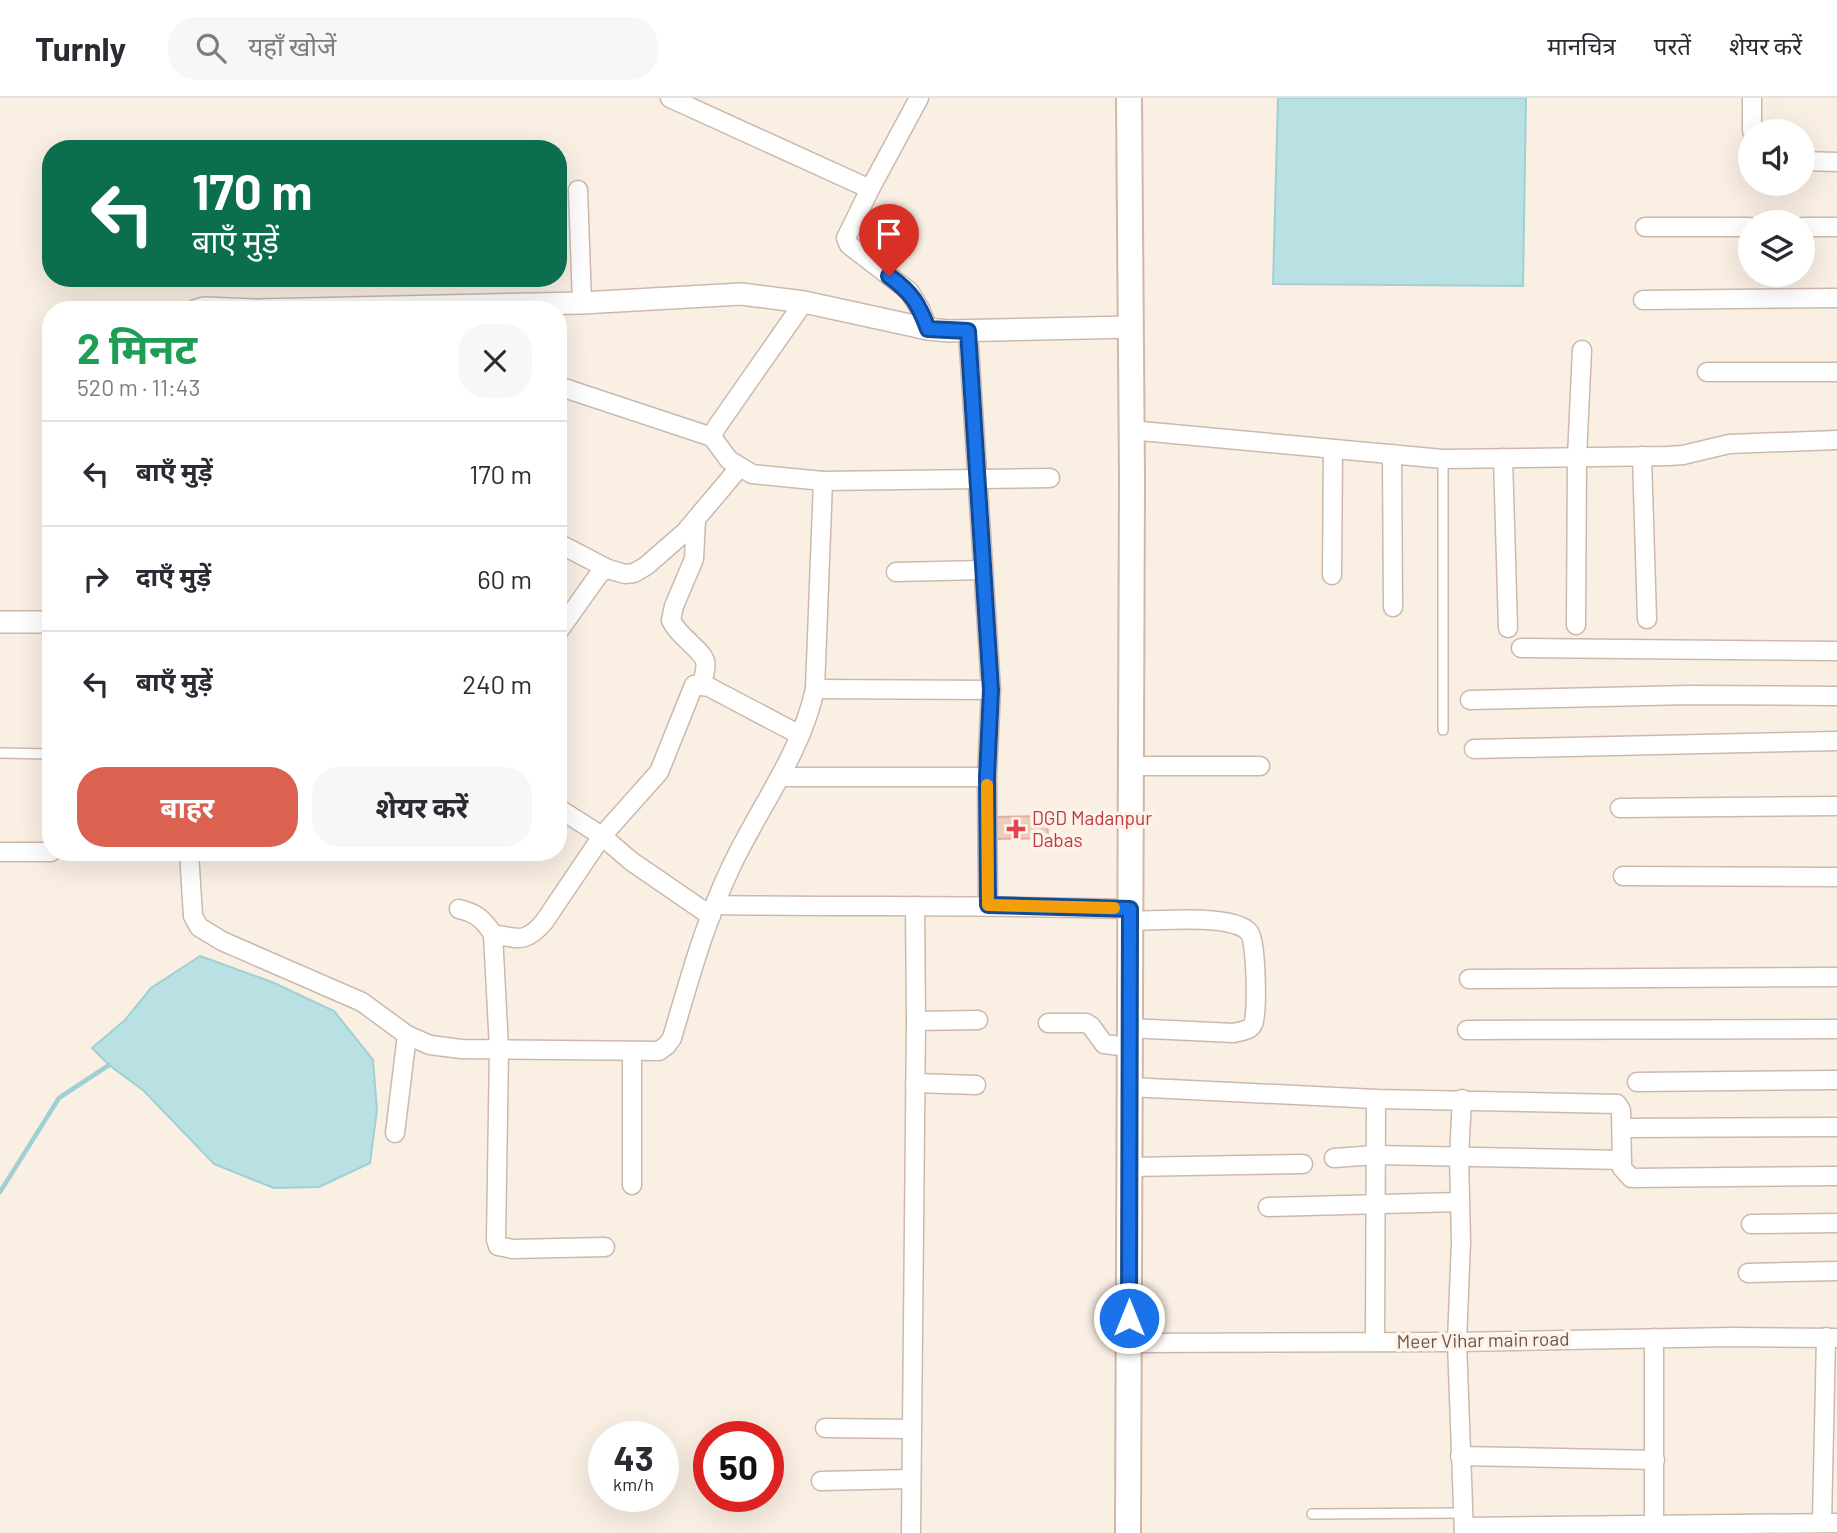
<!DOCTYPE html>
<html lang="hi">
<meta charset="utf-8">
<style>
body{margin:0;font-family:Barlow,"Noto Sans Devanagari",sans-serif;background:#f7f7f7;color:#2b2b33;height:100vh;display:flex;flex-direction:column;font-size:26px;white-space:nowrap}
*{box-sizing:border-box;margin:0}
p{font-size:23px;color:#7c7c81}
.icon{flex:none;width:38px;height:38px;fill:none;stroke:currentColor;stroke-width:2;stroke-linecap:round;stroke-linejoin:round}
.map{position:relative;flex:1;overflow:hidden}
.sheet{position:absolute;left:42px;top:203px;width:525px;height:560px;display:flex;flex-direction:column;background:#fff;border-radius:28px;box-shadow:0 7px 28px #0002}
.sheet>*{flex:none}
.hud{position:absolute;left:42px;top:42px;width:525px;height:147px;border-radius:28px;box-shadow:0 7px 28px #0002;background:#0b6e4f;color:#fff;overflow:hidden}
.tools{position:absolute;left:1738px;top:21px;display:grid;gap:14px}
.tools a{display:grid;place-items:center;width:77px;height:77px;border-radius:50%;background:#fff;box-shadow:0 7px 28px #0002;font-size:35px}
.speed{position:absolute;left:588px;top:1323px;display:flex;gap:14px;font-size:35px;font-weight:700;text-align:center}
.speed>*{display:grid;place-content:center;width:91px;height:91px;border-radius:50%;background:#fff;box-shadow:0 7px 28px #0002;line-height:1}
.speed small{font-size:18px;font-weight:400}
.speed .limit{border:10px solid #d22;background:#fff;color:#111}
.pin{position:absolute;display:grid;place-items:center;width:60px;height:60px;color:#fff;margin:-72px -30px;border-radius:50% 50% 50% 0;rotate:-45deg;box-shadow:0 0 7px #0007}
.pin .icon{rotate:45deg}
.me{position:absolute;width:77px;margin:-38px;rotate:0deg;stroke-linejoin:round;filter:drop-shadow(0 0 5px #0008)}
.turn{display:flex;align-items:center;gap:24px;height:147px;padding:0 35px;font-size:32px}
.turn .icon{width:91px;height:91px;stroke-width:2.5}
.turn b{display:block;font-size:49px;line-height:60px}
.round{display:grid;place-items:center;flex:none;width:74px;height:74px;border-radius:28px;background:#f7f7f7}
.summary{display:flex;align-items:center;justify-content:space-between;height:119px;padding:0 35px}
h1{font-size:42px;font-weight:700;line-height:52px;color:#1e9e55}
.primary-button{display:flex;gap:14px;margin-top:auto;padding:14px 35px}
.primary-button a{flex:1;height:80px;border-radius:28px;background:#db6151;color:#fff;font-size:28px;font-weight:700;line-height:80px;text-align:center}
.primary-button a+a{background:#f7f7f7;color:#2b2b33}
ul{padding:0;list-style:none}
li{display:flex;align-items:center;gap:21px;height:105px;padding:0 35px;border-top:2px solid #e1e1e2}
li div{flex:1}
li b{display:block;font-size:26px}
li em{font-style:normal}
header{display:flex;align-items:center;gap:42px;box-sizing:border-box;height:98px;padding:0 35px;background:#fff;border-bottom:2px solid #e1e1e2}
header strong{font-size:33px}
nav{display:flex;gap:38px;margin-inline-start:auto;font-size:24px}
.search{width:490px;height:63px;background:#f7f7f7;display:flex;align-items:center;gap:18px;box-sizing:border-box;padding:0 24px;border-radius:28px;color:#7c7c81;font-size:26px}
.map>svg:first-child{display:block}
.water{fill:#b9e0e2;stroke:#a0d0d3;stroke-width:2}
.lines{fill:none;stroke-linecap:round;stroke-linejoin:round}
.stream{stroke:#a0d0d3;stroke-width:4.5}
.building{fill:#edcbbd;stroke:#dfb09e;stroke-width:2}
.service-casing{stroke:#cdb8ae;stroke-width:12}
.minor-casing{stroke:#cdb8ae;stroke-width:21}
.tertiary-casing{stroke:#cdb8ae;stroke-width:24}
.secondary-casing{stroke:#cfb7ab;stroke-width:28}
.service{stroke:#fff;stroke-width:9}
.minor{stroke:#fff;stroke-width:18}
.tertiary{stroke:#fff;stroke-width:21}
.secondary{stroke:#fff;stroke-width:24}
.route-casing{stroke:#114b97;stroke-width:18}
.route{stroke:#1a73e8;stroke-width:12}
.slow{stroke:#f59e0b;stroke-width:12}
.health-dot{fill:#e0444e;stroke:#fdf3e9;stroke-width:2.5}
.labels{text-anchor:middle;stroke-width:7;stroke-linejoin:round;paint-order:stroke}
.health-label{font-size:19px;fill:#be3a42;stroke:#fdf3e9;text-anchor:start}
.street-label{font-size:19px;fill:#70544b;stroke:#fdf3e9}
</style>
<header>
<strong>Turnly</strong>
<div class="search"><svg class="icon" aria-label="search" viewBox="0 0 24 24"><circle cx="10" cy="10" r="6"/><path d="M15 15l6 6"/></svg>यहाँ खोजें</div>
<nav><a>मानचित्र</a><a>परतें</a><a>शेयर करें</a></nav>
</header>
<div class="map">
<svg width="1837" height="1435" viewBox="0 0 1837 1435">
<rect width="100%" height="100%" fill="#faefe3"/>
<g class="water">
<path d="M1278,0H1526L1523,188L1273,186Z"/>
<path d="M200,858L272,884L334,913L373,962L377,1012L370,1065L319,1089L274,1090L214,1066L144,993L109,967L92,950L125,922L151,890Z"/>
</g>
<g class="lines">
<path class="stream" d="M0,1094L59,1000L109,967"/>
</g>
<path class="building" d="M1047,718L1048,740L997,741V719Z"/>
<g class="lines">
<g class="service-casing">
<g id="service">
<path d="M1443,632V361"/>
<path d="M0,655L51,656"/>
<path d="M1312,1416L1462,1415"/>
</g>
</g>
<g class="minor-casing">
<g id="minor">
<path d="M670,0L870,91"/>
<path d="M919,0L870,91L846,140L849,147L909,193L920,211L928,231"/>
<path d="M1752,0V33"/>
<path d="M1802,63L1837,64"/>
<path d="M578,92L582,205"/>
<path d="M1645,129H1750"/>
<path d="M1802,129H1837"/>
<path d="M1643,202L1837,200"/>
<path d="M804,204L716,330L712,339L729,362L752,376L823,383L1050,380"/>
<path d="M968,233L991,592L987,679L988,807"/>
<path d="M1707,274H1837"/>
<path d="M558,288L712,339"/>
<path d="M1130,332L1443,361L1668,358L1683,357L1729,346L1837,342"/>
<path d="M1392,356L1393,509"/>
<path d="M1642,358L1647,521"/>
<path d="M1503,360L1508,530"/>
<path d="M696,421L694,461L674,508L671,522C677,537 702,552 705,563C707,570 703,580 702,587"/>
<path d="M558,445L608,471"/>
<path d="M896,474L983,472"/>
<path d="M1332,477L1333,351"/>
<path d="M1576,527L1577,359L1582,252"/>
<path d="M558,534L600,475L608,471L625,476L634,475L646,468L685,434L739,370"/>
<path d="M1521,550L1837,553"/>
<path d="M815,591L991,592"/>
<path d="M1470,602L1689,597L1837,598"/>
<path d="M1474,651L1837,643"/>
<path d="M1130,668H1260"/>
<path d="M780,679H987"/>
<path d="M558,710L602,738L631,763L711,818"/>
<path d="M1620,710L1837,708"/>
<path d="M0,754H51"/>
<path d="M189,754L193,818L199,829L222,843L362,904L407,937L430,947L461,951L659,953L667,947L672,940C689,883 705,823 731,769C759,709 801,656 815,591L823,383"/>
<path d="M1623,778L1837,779"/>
<path d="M716,807C854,809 992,807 1130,811"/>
<path d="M459,811C476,815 483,821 493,836L499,950L496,1142L498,1148L513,1151L605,1149"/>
<path d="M493,836C519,841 526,845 544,824L602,738L659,674L694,587L709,589L800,637"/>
<path d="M1469,881L1837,879"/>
<path d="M916,923L978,922"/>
<path d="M1048,925H1086L1091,928L1104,946L1129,949"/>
<path d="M1128,930L1234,935C1240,933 1250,933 1253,926C1258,916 1256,845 1250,836C1249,833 1244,830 1242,829C1217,817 1158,823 1129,823"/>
<path d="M1467,932L1837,931"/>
<path d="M1637,984L1837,982"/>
<path d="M915,985L976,987"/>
<path d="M1129,989L1376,1001L1617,1006L1621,1012L1622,1070L1631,1080L1837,1078"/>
<path d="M1462,1001L1459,1058L1461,1144L1457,1244L1464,1435"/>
<path d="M1622,1030L1837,1029"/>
<path d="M395,1035L407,937"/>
<path d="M1334,1060L1376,1057L1622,1062"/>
<path d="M1130,1069L1303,1066"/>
<path d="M632,1087V953"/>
<path d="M1268,1109L1459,1104"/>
<path d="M1751,1126L1837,1125"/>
<path d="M1748,1175L1837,1173"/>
<path d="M1654,1240V1435"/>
<path d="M1375,1243L1376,1001"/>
<path d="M1129,1245L1457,1244L1732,1239L1837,1240"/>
<path d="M825,1330L911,1331"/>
<path d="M1460,1358L1655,1362"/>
<path d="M821,1383L911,1381"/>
<path d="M1822,1425L1826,1239"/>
<path d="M1464,1429L1837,1425"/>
<path d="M911,1435L916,923L915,808"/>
</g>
</g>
<g class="tertiary-casing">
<g id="tertiary">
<path d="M197,212L204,210L254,212"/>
<path d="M259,212L582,205L741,196L804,204L928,231L949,233L1131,229"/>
<path d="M0,524H51"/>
</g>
</g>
<g class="secondary-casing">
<path id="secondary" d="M1128,1435L1132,380L1129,0"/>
</g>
<use href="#service" class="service"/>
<use href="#minor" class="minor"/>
<use href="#tertiary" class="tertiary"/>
<use href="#secondary" class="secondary"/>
</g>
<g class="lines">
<g class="route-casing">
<path id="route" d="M889,178C912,195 918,205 928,231L968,233L991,592L987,679L988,807L1130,811L1129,1220"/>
</g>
<use href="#route" class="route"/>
<path class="slow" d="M987,687L988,807L1114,810"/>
</g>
<path class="health-dot" d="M1012.5 720.5h7v7h7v7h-7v7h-7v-7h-7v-7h7z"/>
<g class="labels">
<g class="health-label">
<text x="1032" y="727">DGD Madanpur<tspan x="1032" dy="22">Dabas</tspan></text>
</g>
<g class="street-label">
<text transform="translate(1483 1242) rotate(-1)" y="7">Meer Vihar main road</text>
</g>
</g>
</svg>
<div class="tools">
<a><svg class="icon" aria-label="sound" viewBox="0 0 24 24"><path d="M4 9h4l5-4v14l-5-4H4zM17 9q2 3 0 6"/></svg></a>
<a><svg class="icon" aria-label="layers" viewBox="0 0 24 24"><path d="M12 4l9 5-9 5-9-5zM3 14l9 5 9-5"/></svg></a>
</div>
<div class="speed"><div>43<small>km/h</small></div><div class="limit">50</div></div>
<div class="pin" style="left:889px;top:178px;background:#d93025"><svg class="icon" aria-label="arrive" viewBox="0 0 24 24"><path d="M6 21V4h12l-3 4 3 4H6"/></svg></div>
<svg class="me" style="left:1129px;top:1220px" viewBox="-20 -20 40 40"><circle r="17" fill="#1a73e8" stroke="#fff" stroke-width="3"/><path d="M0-11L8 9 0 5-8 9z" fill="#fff"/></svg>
<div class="hud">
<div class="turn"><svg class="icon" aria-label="left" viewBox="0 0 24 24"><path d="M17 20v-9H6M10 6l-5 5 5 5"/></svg><div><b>170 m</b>बाएँ मुड़ें</div></div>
</div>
<section class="sheet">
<div class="summary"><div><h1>2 मिनट</h1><p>520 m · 11:43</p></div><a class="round"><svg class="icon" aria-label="close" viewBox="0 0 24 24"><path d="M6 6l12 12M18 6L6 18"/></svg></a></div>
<ul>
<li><svg class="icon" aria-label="left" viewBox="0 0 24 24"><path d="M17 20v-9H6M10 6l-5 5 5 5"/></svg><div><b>बाएँ मुड़ें</b></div><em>170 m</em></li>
<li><svg class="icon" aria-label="right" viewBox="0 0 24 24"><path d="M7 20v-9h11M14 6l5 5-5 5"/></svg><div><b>दाएँ मुड़ें</b></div><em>60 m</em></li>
<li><svg class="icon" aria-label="left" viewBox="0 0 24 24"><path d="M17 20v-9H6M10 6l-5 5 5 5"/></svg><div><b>बाएँ मुड़ें</b></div><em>240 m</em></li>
</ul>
<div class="primary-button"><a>बाहर</a><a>शेयर करें</a></div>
</section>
</div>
